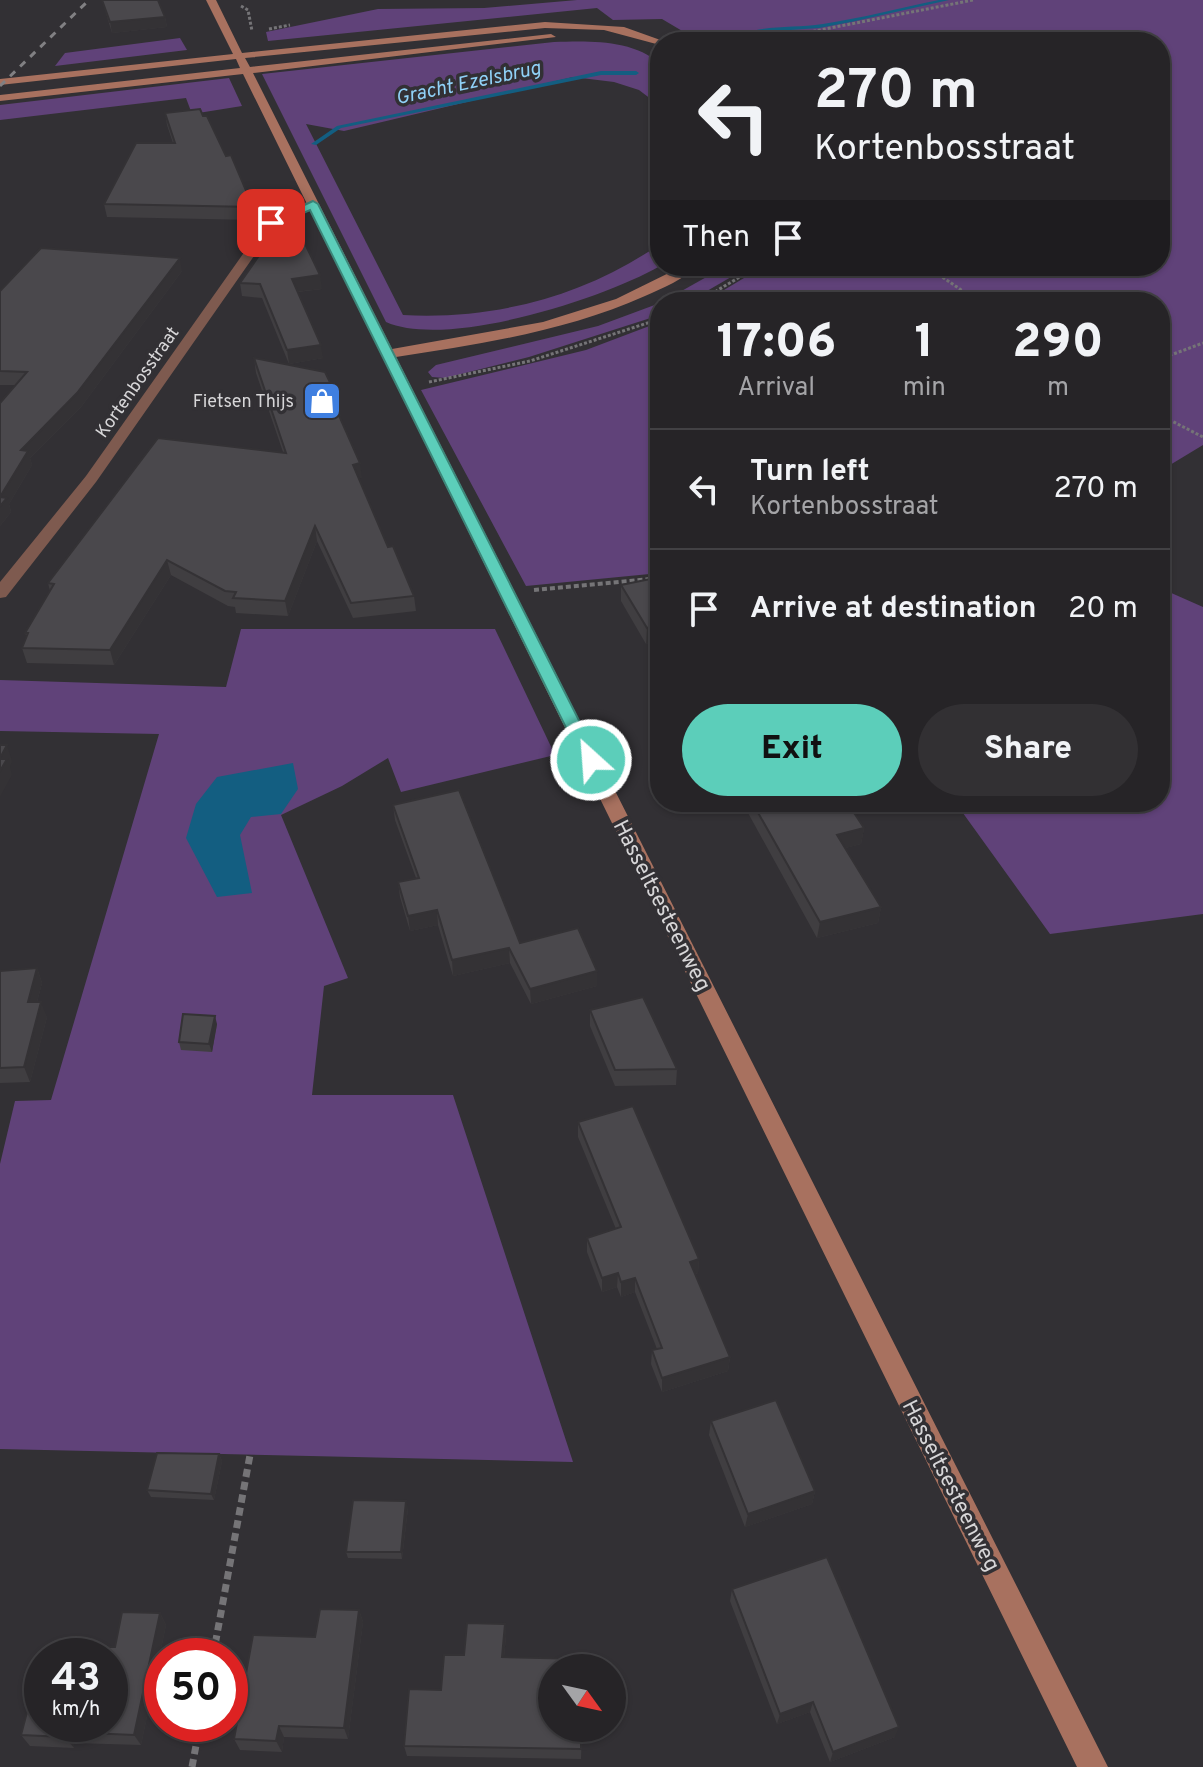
<!DOCTYPE html>
<style>
body{margin:0;font-family:Overpass,sans-serif;background:#323033;color:#f1f3f6;height:100vh;display:flex;flex-direction:column;font-size:30px;white-space:nowrap}
*{box-sizing:border-box;margin:0}
p{font-size:26px;color:#a4a4a7}
.icon{flex:none;width:44px;height:44px;fill:none;stroke:currentColor;stroke-width:2;stroke-linecap:round;stroke-linejoin:round}
.map{position:relative;flex:1;overflow:hidden}
.drawer{position:absolute;left:650px;top:292px;width:520px;height:520px;display:flex;flex-direction:column;background:#262427;border-radius:32px;box-shadow:0 2px 6px #0004,0 0 0 2px #424144}
.drawer>*{flex:none}
.top-card{position:absolute;left:650px;top:32px;width:520px;height:244px;border-radius:32px;box-shadow:0 2px 6px #0004,0 0 0 2px #424144;background:#262427;color:#f1f3f6;overflow:hidden}
.needle{width:52px;rotate:123deg}
.buttons{position:absolute;left:538px;top:1654px;display:grid;gap:16px}
.buttons a{display:grid;place-items:center;width:88px;height:88px;border-radius:50%;background:#262427;box-shadow:0 2px 6px #0004,0 0 0 2px #424144;font-size:40px}
.speed{position:absolute;left:24px;top:1638px;display:flex;gap:16px;font-size:40px;font-weight:700;text-align:center}
.speed>*{display:grid;place-content:center;width:104px;height:104px;border-radius:50%;background:#262427;box-shadow:0 2px 6px #0004,0 0 0 2px #424144;line-height:1}
.speed small{font-size:20px;font-weight:400}
.speed .limit{border:12px solid #d22;background:#fff;color:#111}
.pin{position:absolute;display:grid;place-items:center;width:68px;height:68px;color:#fff;margin:-34px;border-radius:16px;box-shadow:0 4px 12px #0006}
.me{position:absolute;width:88px;margin:-44px;rotate:334deg;stroke-linejoin:round;filter:drop-shadow(0 0 6px #0008)}
.turn{display:flex;align-items:center;gap:28px;height:168px;padding:0 32px;font-size:36px}
.turn .icon{width:104px;height:104px;stroke-width:2.5}
.turn b{display:block;font-size:56px;line-height:68px}
.then{display:flex;align-items:center;height:76px;padding:0 32px;background:#0003;gap:16px;font-size:30px}
.eta{display:flex;justify-content:space-evenly;align-items:center;height:136px;text-align:center}
.eta b{font-size:48px;font-weight:800;line-height:56px}
.button{display:flex;gap:16px;margin-top:auto;padding:16px 32px}
.button a{flex:1;height:92px;border-radius:48px;background:#5cceba;color:#111;font-size:32px;font-weight:800;line-height:92px;text-align:center}
.button a+a{background:#323033;color:#f1f3f6}
ul{padding:0;list-style:none}
li{display:flex;align-items:center;gap:24px;height:120px;padding:0 32px;border-top:2px solid #424144}
li div{flex:1}
li b{display:block;font-size:30px}
li em{font-style:normal}
.map>svg:first-child{display:block}
.green{fill:#604279}
.water{fill:#135e81}
.lines{fill:none;stroke-linecap:round;stroke-linejoin:round}
.stream{fill:#135e81;fill-rule:evenodd}
.path-far2{stroke:#757477;stroke-width:3;stroke-dasharray:3 2;stroke-linecap:butt}
.path-far1{stroke:#757477;stroke-width:4;stroke-dasharray:5 3;stroke-linecap:butt}
.path{stroke:#757477;stroke-width:7;stroke-dasharray:8 5;stroke-linecap:butt}
.street{fill:#7e5a4f;fill-rule:evenodd}
.secondary{fill:#a8715f;fill-rule:evenodd}
.rail{stroke:#818083;stroke-width:3;stroke-dasharray:7 7;stroke-linecap:butt}
.wall{fill:#403e41}
.shaded-wall{fill:#343235}
.building{fill:#4a484c;stroke:#343235;stroke-width:2;fill-rule:evenodd}
.route{fill:#5cceba;stroke:#3c8679;stroke-width:2}
.labels{text-anchor:middle;stroke-width:7;stroke-linejoin:round;paint-order:stroke}
.far-street-label{font-size:18px;fill:#d7d6d8;stroke:#323034}
.far-poi-label{font-size:18px;fill:#d7d6d8;stroke:#323034;text-anchor:end}
.far-water-label{font-size:20px;font-style:italic;fill:#90d1f7;stroke:#323034}
.street-label{font-size:22px;fill:#d7d6d8;stroke:#323034}
</style>
<div class="map">
<svg width="1203" height="1767" viewBox="0 0 1203 1767">
<rect width="100%" height="100%" fill="#323034"/>
<g class="green">
<path d="M577,0H1203V445L1160,471V302H704L764,266H1160V42H690L689,35L662,19L613,20L597,8L268,41L266,32L378,9L484,8Z"/>
<path d="M180,38L187,50L55,66L65,53Z"/>
<path d="M554,42C588,41 633,39 660,64V106L639,90L614,82L573,77L344,131L306,124L403,315C495,320 585,296 660,244V266C603,299 447,349 386,322L262,74Z"/>
<path d="M229,78L242,106L192,114L186,98L0,120V105Z"/>
<path d="M726,266H750L688,302H662Z"/>
<path d="M660,303V315L529,357L445,378L432,377L428,372L436,365L598,326Z"/>
<path d="M660,322V573L526,586L421,390L586,350Z"/>
<path d="M1160,588L1203,607V914L1050,934L955,802H1160Z"/>
<path d="M241,629H495L555,755L401,792L388,758L342,786L281,815L348,978L324,986L312,1095H453L573,1462L0,1449V1164L15,1101L51,1100L159,734L0,731V680L226,687Z"/>
</g>
<path class="water" d="M293,763L298,789L281,814L251,817L240,835L252,893L217,897L186,838L196,804L217,777Z"/>
<g class="lines">
<g class="stream">
<path d="M939,0H949L851,22L819,28L762,32L733,42H726C755,23 790,29 823,24C862,18 900,8 939,0Z"/>
<path d="M601,71H636L639,73L636,75H601L341,128L316,145L311,144L337,126Z"/>
</g>
<g class="path-far2">
<path d="M241,6L248,10L252,31"/>
<path d="M269,29L290,25"/>
<path d="M759,42L973,0"/>
<path d="M926,266L979,302"/>
<path d="M698,302L758,266"/>
<path d="M1160,359L1203,343"/>
<path d="M429,382L530,361L660,319"/>
<path d="M1160,415L1203,437"/>
</g>
<path class="path-far1" d="M534,590L660,578"/>
<g class="path">
<path d="M213,1656L250,1455"/>
<path d="M192,1767L200,1724"/>
</g>
<path class="street" d="M309,201L319,204L275,226L96,482L6,597L0,598V582L86,476L267,220Z"/>
<path class="secondary" d="M206,0H216L242,53L545,22L624,27L666,42L660,45L604,30L545,28L245,58L250,67L551,34L556,37L253,73L392,349L543,322L616,299L683,266H698C684,279 663,288 645,296C567,331 481,344 396,357L1108,1767H1077L243,74L0,101V95L240,68L236,59L0,85V79L233,54Z"/>
<path class="rail" d="M0,86L89,0"/>
</g>
<g class="wall">
<path d="M102,0L165,17L167,27L112,33Z"/>
<path d="M165,113L203,116L226,156L253,207L255,220L107,217L104,204L173,143L167,125Z"/>
<path d="M261,235L322,289L297,292L323,358L289,364L262,298L242,296L240,283L264,249Z"/>
<path d="M182,271L81,407L30,458L32,465L9,504L11,512L0,526L16,385H0V291Z"/>
<path d="M254,358L339,401L341,415L339,416L362,478H359L388,547L414,596L416,611L353,618L317,541L288,616L236,613L235,607L228,606L171,575L114,665L27,663L22,648L27,637L25,633L50,591L48,583L283,452L256,373Z"/>
<path d="M660,577V661L650,643L646,644L621,601V585Z"/>
<path d="M742,802H847L864,828L861,844L845,848L881,907L878,923L817,938Z"/>
<path d="M393,805L520,943L597,986L531,1004L510,963L453,976L438,925L410,931L400,897L398,882L416,878L395,820Z"/>
<path d="M37,968L42,983L37,1002L47,1017L30,1082L0,1083V971Z"/>
<path d="M590,1010L677,1069L676,1085L615,1086L590,1026Z"/>
<path d="M217,1024L212,1052L181,1050L179,1042Z"/>
<path d="M578,1122L699,1259L698,1273L695,1274L730,1357L728,1371L662,1392L651,1364L652,1350L657,1349L635,1292L621,1297L617,1287L602,1292L587,1252V1238L616,1229L578,1137Z"/>
<path d="M711,1421L815,1491L812,1504L745,1527L709,1435Z"/>
<path d="M219,1454L222,1461L214,1500L151,1497L147,1490Z"/>
<path d="M408,1508L402,1559L348,1558L346,1552Z"/>
<path d="M732,1589L895,1737L830,1762L810,1712L777,1724L730,1601Z"/>
<path d="M359,1610L363,1622L348,1739L284,1737L282,1752L240,1750L234,1739L315,1637Z"/>
<path d="M160,1613L166,1625L141,1745L74,1743V1748L30,1746L21,1735L115,1647Z"/>
<path d="M505,1624L506,1636L504,1657L582,1728L581,1759L407,1756L404,1746L464,1655Z"/>
</g>
<g class="shaded-wall">
<path d="M165,17L167,27L112,33L110,22Z"/>
<path d="M180,258L182,271L81,407L30,458L32,465L9,504L11,512L0,526V497L21,450Z"/>
<path d="M320,275L322,289L294,292L292,279Z"/>
<path d="M321,345L323,358L289,364L287,350Z"/>
<path d="M339,401L341,415L335,416L333,402Z"/>
<path d="M360,463L362,478L355,479L353,465Z"/>
<path d="M315,526L317,541L288,616L285,601Z"/>
<path d="M167,560L171,575L114,665L110,650Z"/>
<path d="M651,627L650,643L646,644L647,628Z"/>
<path d="M7,745L12,761L10,767L12,775L0,797V758Z"/>
<path d="M864,828L861,844L834,851L837,835Z"/>
<path d="M881,907L878,923L817,938L820,922Z"/>
<path d="M437,910L438,925L410,931L408,916Z"/>
<path d="M509,948L510,963L453,976L452,960Z"/>
<path d="M37,968L42,983L33,1017L28,1002Z"/>
<path d="M597,971V986L531,1004L530,989Z"/>
<path d="M41,1002L47,1017L30,1082L24,1067Z"/>
<path d="M215,1016L217,1024L212,1052L209,1044Z"/>
<path d="M699,1259L698,1273L689,1276L690,1262Z"/>
<path d="M618,1273L617,1287L602,1292V1278Z"/>
<path d="M635,1278V1292L621,1297V1282Z"/>
<path d="M730,1357L728,1371L662,1392V1378Z"/>
<path d="M219,1454L222,1461L214,1500L211,1494Z"/>
<path d="M815,1491L812,1504L745,1527L748,1514Z"/>
<path d="M406,1501L408,1508L402,1559L401,1552Z"/>
<path d="M359,1610L363,1622L348,1739L344,1728Z"/>
<path d="M160,1613L166,1625L141,1745L134,1735Z"/>
<path d="M505,1624L506,1636L503,1669L502,1657Z"/>
<path d="M813,1702L810,1712L777,1724L780,1714Z"/>
<path d="M279,1726L284,1737L282,1752L276,1741Z"/>
<path d="M899,1727L895,1737L830,1762L833,1752Z"/>
<path d="M66,1732L74,1743V1748L65,1737Z"/>
</g>
<g class="building">
<path d="M102,0H158L165,17L110,22Z"/>
<path d="M200,109L203,116H207L226,156L231,155L253,207L104,204L136,143H175L165,113Z"/>
<path d="M296,225L320,275L292,279L321,345L287,350L260,284L240,283L265,247L261,235L265,230Z"/>
<path d="M41,248L180,258L77,393L21,450L28,451L0,497L7,498L0,506V403L27,372L0,371V291Z"/>
<path d="M254,358L325,372L339,401L333,402L360,463L353,465L388,547L393,546L414,596L351,603L315,526L285,601L233,598L236,592L225,591L167,560L110,650L22,648L28,633H25L54,584L48,583L158,438L286,453Z"/>
<path d="M660,577V644L651,627L647,628L621,585Z"/>
<path d="M0,745H7L0,758Z"/>
<path d="M0,759H7L0,771Z"/>
<path d="M459,790L520,943L578,928L597,971L530,989L509,948L452,960L437,910L408,916L398,882L419,878L393,805Z"/>
<path d="M752,802H847L864,828L837,835L881,907L820,922Z"/>
<path d="M37,968L28,1002H41L24,1067L0,1068V971Z"/>
<path d="M643,997L677,1069L615,1070L590,1010Z"/>
<path d="M183,1014L215,1016L209,1044L179,1042Z"/>
<path d="M633,1106L699,1259L690,1262L730,1357L662,1378L652,1350L662,1348L635,1278L621,1282L618,1273L602,1278L587,1238L621,1227L578,1122Z"/>
<path d="M776,1400L815,1491L748,1514L711,1421Z"/>
<path d="M157,1453L219,1454L211,1494L147,1490Z"/>
<path d="M353,1500L406,1501L401,1552H346Z"/>
<path d="M827,1557L899,1727L833,1752L813,1702L780,1714L732,1589Z"/>
<path d="M320,1609L359,1610L344,1728L279,1726L276,1741L234,1739L253,1635L315,1637Z"/>
<path d="M122,1612L160,1613L134,1735L66,1732L65,1737L21,1735L44,1647H115ZM42,1656H110V1724H42Z"/>
<path d="M467,1623L505,1624L502,1657L583,1659V1668H552V1728H581V1749L404,1746L409,1689L441,1690L444,1655H464Z"/>
</g>
<path class="route" d="M313,201L318,204L599,760L597,764H585L582,760L310,210L274,226L265,223Z"/>
<defs>
<g id="shop-square" transform="scale(2)"><rect x="-9" y="-9" width="18" height="18" rx="4" fill="#3f7fe0" stroke="#323034"/><path d="M-5-2.5h2.3a2.7 3.5 0 0 1 5.4 0H5L5.5 6h-11ZM-1.5-2.5h3a1.5 2.3 0 0 0-3 0Z" fill="#fff"/></g>
</defs>
<g fill-rule="evenodd">
<use href="#shop-square" x="322" y="401"/>
</g>
<g class="labels">
<g class="far-street-label">
<text transform="translate(137 382) rotate(-55)" y="6">Kortenbosstraat</text>
</g>
<g class="far-poi-label">
<text x="294" y="407">Fietsen Thijs</text>
</g>
<g class="far-water-label">
<text transform="translate(468 82) rotate(-12)" y="7">Gracht Ezelsbrug</text>
</g>
<g class="street-label">
<text transform="translate(663 905) rotate(63)" y="8">Hasseltsesteenweg</text>
<text transform="translate(952 1485) rotate(63)" y="8">Hasseltsesteenweg</text>
</g>
</g>
</svg>
<div class="buttons">
<a><svg class="needle" viewBox="-14 -14 28 28"><path d="M0-13l5 13h-10z" fill="#e53935"/><path d="M0 13l5-13h-10z" fill="#a4a4a7"/></svg></a>
</div>
<div class="speed"><div>43<small>km/h</small></div><div class="limit">50</div></div>
<div class="pin" style="left:271px;top:223px;background:#d93025"><svg class="icon" aria-label="arrive" viewBox="0 0 24 24"><path d="M6 21V4h12l-3 4 3 4H6"/></svg></div>
<svg class="me" style="left:591px;top:760px" viewBox="-20 -20 40 40"><circle r="17" fill="#5cceba" stroke="#fff" stroke-width="3"/><path d="M0-11L8 9 0 5-8 9z" fill="#fff"/></svg>
<div class="top-card">
<div class="turn"><svg class="icon" aria-label="left" viewBox="0 0 24 24"><path d="M17 20v-9H6M10 6l-5 5 5 5"/></svg><div><b>270 m</b>Kortenbosstraat</div></div>
<div class="then">Then<svg class="icon" aria-label="arrive" viewBox="0 0 24 24"><path d="M6 21V4h12l-3 4 3 4H6"/></svg></div>
</div>
<section class="drawer">
<div class="eta">
<div><b>17:06</b><p>Arrival</p></div>
<div><b>1</b><p>min</p></div>
<div><b>290</b><p>m</p></div>
</div>
<ul>
<li><svg class="icon" aria-label="left" viewBox="0 0 24 24"><path d="M17 20v-9H6M10 6l-5 5 5 5"/></svg><div><b>Turn left</b><p>Kortenbosstraat</p></div><em>270 m</em></li>
<li><svg class="icon" aria-label="arrive" viewBox="0 0 24 24"><path d="M6 21V4h12l-3 4 3 4H6"/></svg><div><b>Arrive at destination</b></div><em>20 m</em></li>
</ul>
<div class="button"><a>Exit</a><a>Share</a></div>
</section>
</div>
